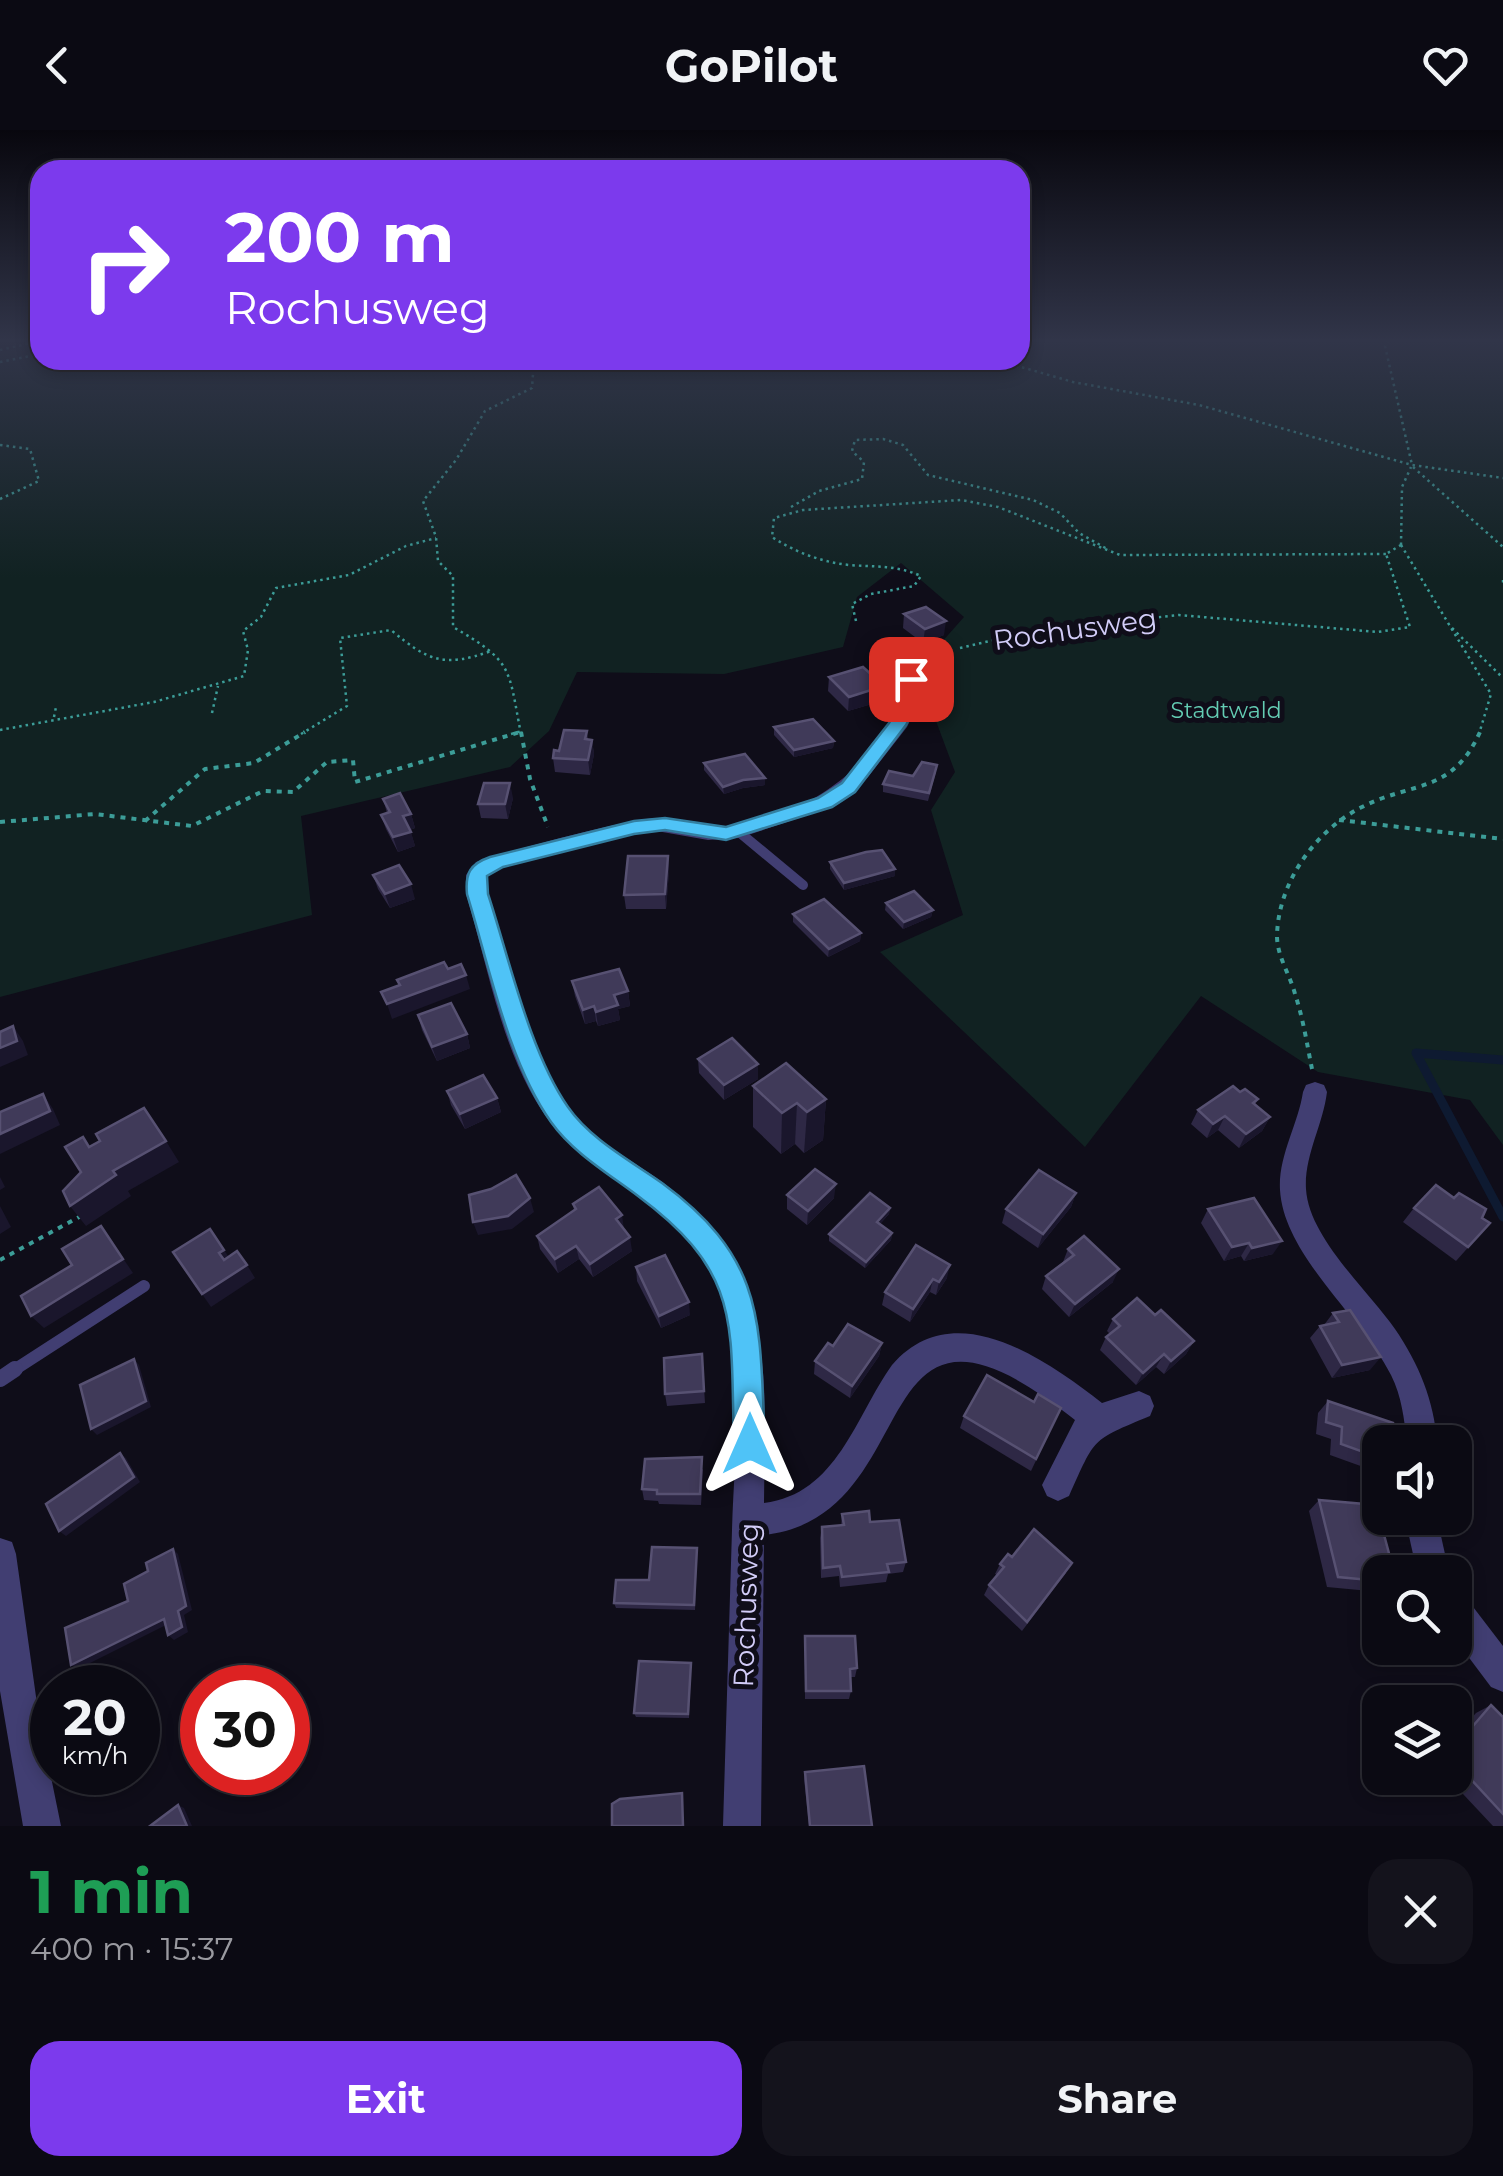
<!DOCTYPE html>
<meta charset="utf-8">
<style>
body{margin:0;font-family:Montserrat,sans-serif;background:#14131c;color:#f1f3f6;height:100vh;display:flex;flex-direction:column;font-size:38px;white-space:nowrap}
*{box-sizing:border-box;margin:0}
p{font-size:32px;color:#9a9aa0}
.icon{flex:none;width:55px;height:55px;fill:none;stroke:currentColor;stroke-width:2;stroke-linecap:round;stroke-linejoin:round}
.map{position:relative;height:1696px;overflow:hidden}
.panel{display:flex;flex-direction:column;background:#0b0a13;flex:1}
.panel>*{flex:none}
.guide{position:absolute;left:30px;top:30px;width:1000px;height:210px;border-radius:30px;box-shadow:0 5px 15px #0003,0 0 0 2px #2b2b33;background:#7c3aed;color:#fff;overflow:hidden}
.tools{position:absolute;left:1362px;top:1295px;display:grid;gap:20px}
.tools a{display:grid;place-items:center;width:110px;height:110px;border-radius:20px;background:#0b0a13;box-shadow:0 5px 15px #0003,0 0 0 2px #2b2b33;font-size:50px}
.speed{position:absolute;left:30px;top:1535px;display:flex;gap:20px;font-size:50px;font-weight:700;text-align:center}
.speed>*{display:grid;place-content:center;width:130px;height:130px;border-radius:50%;background:#0b0a13;box-shadow:0 5px 15px #0003,0 0 0 2px #2b2b33;line-height:1}
.speed small{font-size:25px;font-weight:400}
.speed .limit{border:15px solid #d22;background:#fff;color:#111}
.pin{position:absolute;display:grid;place-items:center;width:85px;height:85px;color:#fff;margin:-42px;border-radius:20px;box-shadow:0 5px 15px #0006}
.me{position:absolute;width:110px;margin:-55px;rotate:0deg;stroke-linejoin:round;filter:drop-shadow(0 0 8px #0008)}
.turn{display:flex;align-items:center;gap:35px;height:210px;padding:0 30px;font-size:45px}
.turn .icon{width:130px;height:130px;stroke-width:2.5}
.turn b{display:block;font-size:70px;line-height:85px}
.round{display:grid;place-items:center;flex:none;width:105px;height:105px;border-radius:30px;background:#14131c}
.overview{display:flex;align-items:center;justify-content:space-between;height:170px;padding:0 30px}
h1{font-size:60px;font-weight:700;line-height:75px;color:#1e9e55}
.cta{display:flex;gap:20px;margin-top:auto;padding:20px 30px}
.cta a{flex:1;height:115px;border-radius:30px;background:#7c3aed;color:#fff;font-size:40px;font-weight:700;line-height:115px;text-align:center}
.cta a+a{background:#14131c;color:#f1f3f6}
header{display:flex;justify-content:space-between;align-items:center;height:130px;padding:0 30px;background:#0b0a13;font-size:45px;font-weight:700}
.map>svg:first-child{display:block}
.green{fill:#122}
.lines{fill:none;stroke-linecap:round;stroke-linejoin:round}
.stream{stroke:#0e1a31;stroke-width:9}
.path-far1{stroke:#3c9d98;stroke-width:2.5;stroke-dasharray:2.5 4;stroke-linecap:butt}
.path{stroke:#3c9d98;stroke-width:4;stroke-dasharray:5 6;stroke-linecap:butt}
.service-far2{stroke:#413e72;stroke-width:10}
.service-far1{stroke:#413e72;stroke-width:12}
.service{stroke:#413e72;stroke-width:16}
.minor{fill:#413e72;fill-rule:evenodd}
.wall{fill:#2e2845}
.shaded-wall{fill:#1a162c}
.building{fill:#403a59;stroke:#575172;stroke-width:2.5}
.route{fill:#4fc3f7;stroke:#337fa1;stroke-width:2.5}
.labels{text-anchor:middle;stroke-width:10;stroke-linejoin:round;paint-order:stroke}
.far-park-label{font-size:22px;fill:#64cdb4;stroke:#0f0d19}
.street-label{font-size:28px;fill:#d2ccf8;stroke:#0f0d19}
</style>
<header><svg class="icon" aria-label="back" viewBox="0 0 24 24"><path d="M15 5l-7 7 7 7"/></svg>GoPilot<svg class="icon" aria-label="heart" viewBox="0 0 24 24"><path d="M12 20l-8-8c-3-5 5-10 8-4 3-6 11-1 8 4z"/></svg></header>
<div class="map">
<svg width="1503" height="1696" viewBox="0 0 1503 1696">
<rect width="100%" height="100%" fill="#0f0d19"/>
<path class="green" d="M1020,210H1503V1015L1470,970L1318,942L1201,866L1085,1017L880,822L963,785L931,680L955,642L917,540L964,487L901,433L857,467L843,517L724,544L577,542L549,601L510,637L301,686L312,785L0,867V222L40,213V230H1020Z"/>
<g class="lines">
<path class="stream" d="M1503,930L1416,923L1503,1087"/>
<g class="path-far1">
<path d="M1388,210L1385,216L1412,335"/>
<path d="M0,220L40,211"/>
<path d="M997,230L1073,252L1199,275L1412,335L1503,348"/>
<path d="M0,232L40,224"/>
<path d="M0,315L30,319L39,351L0,369"/>
<path d="M1413,337L1503,417"/>
<path d="M791,377L819,361L862,349L864,332L852,321L855,310L883,309L903,315L928,345L1033,370L1060,383L1079,403L1109,420"/>
<path d="M1401,415L1402,357L1411,337"/>
<path d="M1401,415L1491,564L1479,604"/>
<path d="M1503,450V455"/>
<path d="M856,491L852,474L871,464L914,456L921,446C897,435 874,437 849,435C821,432 795,422 772,407L774,388L803,380L961,370L998,377L1120,425L1386,424"/>
<path d="M1452,498L1503,548"/>
<path d="M960,518L1037,500L1179,485L1378,502L1410,497L1386,424L1401,415"/>
<path d="M212,583L218,556"/>
<path d="M54,587L56,577"/>
<path d="M0,600L154,572L244,546L248,520L243,501L261,487L276,458L349,445L406,416L436,408"/>
<path d="M301,604L347,576L340,508L391,500C428,531 444,538 491,521"/>
<path d="M511,604L522,601"/>
<path d="M521,604C508,538 514,532 453,497V446L438,431L436,407L423,371L456,330L485,281L532,258L534,230"/>
</g>
<g class="path">
<path d="M521,602L530,649L548,697"/>
<path d="M1339,690L1503,709"/>
<path d="M145,691L205,639L254,633L305,602"/>
<path d="M0,692L95,684L192,696L263,661L293,662L327,632L353,630L355,652L520,602"/>
<path d="M1312,939C1307,914 1303,888 1295,864C1290,845 1277,826 1277,806C1278,752 1316,700 1362,677C1413,651 1452,664 1480,602"/>
<path d="M0,1130L81,1086"/>
</g>
<path class="service-far2" d="M739,702L803,755"/>
<path class="service-far1" d="M11,1242L144,1156"/>
<path class="service" d="M0,1249L15,1239"/>
<g class="minor">
<path d="M941,517L947,518V526L920,536L919,572L907,597L868,647L832,677L739,708L708,710L651,700L503,737L486,746L488,764C510,835 525,915 569,978C594,1015 643,1034 676,1063C777,1149 765,1252 764,1373C837,1364 855,1287 892,1235C954,1163 1046,1230 1102,1273L1139,1261L1150,1266L1154,1276L1150,1286C1090,1311 1096,1307 1069,1366L1058,1371L1047,1366L1042,1355L1075,1290C857,1116 933,1386 764,1405L761,1696H723C726,1597 729,1499 732,1400C734,1325 748,1214 714,1145C693,1103 651,1071 613,1044C595,1031 574,1020 559,1003C504,940 490,842 466,764V745L476,732L491,727C541,713 594,698 646,689C668,685 691,698 714,697C788,695 858,652 894,588C905,569 897,548 906,529Z"/>
<path d="M1315,952L1324,955L1327,962C1323,995 1304,1026 1306,1059C1309,1108 1368,1160 1395,1199C1419,1234 1434,1271 1437,1312H1407C1404,1289 1402,1267 1391,1245C1362,1187 1284,1126 1280,1060C1278,1026 1298,995 1303,962L1306,955Z"/>
<path d="M1405,1388H1437L1449,1442H1417Z"/>
<path d="M0,1408L12,1412L16,1424L39,1588L61,1696H23L0,1561Z"/>
<path d="M1455,1464L1467,1469L1503,1516V1562L1491,1557L1455,1509Z"/>
</g>
</g>
<g class="wall">
<path d="M904,484L944,505L923,513L903,498Z"/>
<path d="M829,547L882,571L848,581L828,561Z"/>
<path d="M774,597L834,611L833,618L794,627L774,605Z"/>
<path d="M587,601L588,610H592L594,624L590,645L555,642L553,628L559,621Z"/>
<path d="M704,633L765,655L743,658L724,664L704,640Z"/>
<path d="M936,642L928,671L883,662V654L913,646Z"/>
<path d="M513,668L508,689L481,688L478,674Z"/>
<path d="M383,669L411,684L415,698L410,700L415,716L398,722L386,699L381,685L387,683Z"/>
<path d="M668,726L669,741L666,779H626L624,765Z"/>
<path d="M830,732L895,746L844,760L830,739Z"/>
<path d="M373,745L415,769L390,778L378,759Z"/>
<path d="M886,773L933,780L931,787L903,799L885,780Z"/>
<path d="M793,784L861,803L860,811L828,827L793,792Z"/>
<path d="M572,851L628,861L630,876L618,879L620,890L598,896L596,891L585,894L575,866Z"/>
<path d="M418,885L467,904L470,918L437,931L422,900Z"/>
<path d="M698,929L758,949L724,970L699,943Z"/>
<path d="M753,956L826,969L823,1010L804,1023L795,1014L781,1024L753,997Z"/>
<path d="M447,961L497,968L501,982L465,999L451,975Z"/>
<path d="M1240,962L1258,969L1255,975L1270,987L1262,1001L1239,1018L1218,1000L1207,1008L1191,994L1198,980Z"/>
<path d="M1076,1063L1071,1077L1038,1118L1002,1093L1006,1079Z"/>
<path d="M787,1065L834,1068L807,1095L787,1079Z"/>
<path d="M573,1074L624,1099L632,1121L593,1147L579,1129L558,1143L540,1119L537,1106L574,1081Z"/>
<path d="M890,1078L889,1084L880,1094L892,1103L891,1110L865,1138L829,1111V1104Z"/>
<path d="M1414,1078L1482,1088L1490,1093L1456,1131L1403,1092Z"/>
<path d="M1208,1079L1273,1124L1244,1131L1241,1126L1224,1131L1201,1093Z"/>
<path d="M916,1115L947,1148L936,1165L930,1162L910,1192L882,1175L885,1162Z"/>
<path d="M1068,1119L1113,1152L1069,1187L1042,1159L1046,1146L1063,1132Z"/>
<path d="M636,1137L690,1185L661,1198L637,1151Z"/>
<path d="M1333,1183L1370,1240L1332,1248L1310,1208L1320,1196L1324,1195Z"/>
<path d="M1155,1185L1194,1211L1186,1224L1164,1244L1156,1237L1136,1255L1100,1220L1106,1207L1110,1204L1107,1201L1113,1189Z"/>
<path d="M882,1213L879,1226L850,1268L814,1244L815,1231L833,1216Z"/>
<path d="M702,1224L705,1273L667,1276L665,1264Z"/>
<path d="M1328,1271L1380,1312V1343L1330,1325L1331,1309L1316,1304L1318,1283Z"/>
<path d="M1034,1272L1061,1278L1031,1341L960,1298L964,1286Z"/>
<path d="M703,1339L701,1375L659,1374L658,1371L644,1370L642,1359Z"/>
<path d="M1319,1370L1380,1442V1462L1327,1457L1309,1381Z"/>
<path d="M842,1384L870,1392L906,1432L903,1442L888,1444L886,1452L840,1457L839,1446L821,1448L820,1408L822,1397L841,1396Z"/>
<path d="M697,1423L695,1480L616,1478L614,1473L649,1450Z"/>
<path d="M1012,1427L1066,1443L1022,1501L984,1465L989,1455L997,1445L995,1444L1000,1434Z"/>
<path d="M805,1506L857,1538L855,1547H851V1561L849,1569H805Z"/>
<path d="M691,1533L689,1588L636,1587L634,1583Z"/>
<path d="M1491,1575L1503,1587V1696H1493L1448,1648H1455V1607L1476,1583Z"/>
<path d="M805,1642L872,1696H809L804,1649Z"/>
</g>
<g class="shaded-wall">
<path d="M946,491L944,505L923,513L925,499Z"/>
<path d="M884,556L882,571L848,581L849,567Z"/>
<path d="M592,610L594,624L590,645L588,630Z"/>
<path d="M834,611L833,618L794,627V620Z"/>
<path d="M765,648V655L743,658L724,664L723,657L743,650Z"/>
<path d="M510,653L513,668L508,689L505,674Z"/>
<path d="M411,684L415,698L407,701L403,686Z"/>
<path d="M411,702L415,716L398,722L393,707Z"/>
<path d="M668,726L669,741L666,779L665,764Z"/>
<path d="M895,739V746L844,760V753Z"/>
<path d="M411,754L415,769L390,778L385,764Z"/>
<path d="M933,780L931,787L903,799L904,792Z"/>
<path d="M861,803L860,811L828,827L829,819Z"/>
<path d="M466,845L470,859L392,889L387,874Z"/>
<path d="M628,861L630,876L618,879L620,890L598,896L596,882L614,865Z"/>
<path d="M594,876L596,891L585,894L583,880Z"/>
<path d="M13,896L23,911L28,925L0,937V918Z"/>
<path d="M467,904L470,918L437,931L432,917Z"/>
<path d="M758,934V949L724,970V955Z"/>
<path d="M43,964L53,979L60,995L0,1024V1004Z"/>
<path d="M497,968L501,982L465,999L460,984Z"/>
<path d="M826,969L823,1010L804,1023L807,982Z"/>
<path d="M797,973L795,1014L781,1024L782,983Z"/>
<path d="M1225,986L1218,1000L1207,1008L1213,994Z"/>
<path d="M1270,987L1262,1001L1239,1018L1246,1004Z"/>
<path d="M166,1011L179,1032L128,1061L131,1066L86,1096L70,1076L113,1041Z"/>
<path d="M0,1047L5,1057L0,1060Z"/>
<path d="M836,1054L834,1068L807,1095L808,1081Z"/>
<path d="M1076,1063L1071,1077L1038,1118L1043,1104Z"/>
<path d="M530,1068L534,1082L512,1099L478,1105L473,1092Z"/>
<path d="M0,1076L11,1097L0,1104Z"/>
<path d="M890,1078L889,1084L876,1098L877,1092Z"/>
<path d="M622,1085L624,1099L616,1089Z"/>
<path d="M101,1096L133,1143L44,1198L31,1186Z"/>
<path d="M892,1103L891,1110L865,1138L866,1132Z"/>
<path d="M630,1107L632,1121L593,1147L590,1134Z"/>
<path d="M1282,1111L1273,1124L1244,1131L1252,1118Z"/>
<path d="M1249,1113L1241,1126L1224,1131L1232,1117Z"/>
<path d="M576,1116L579,1129L558,1143L555,1129Z"/>
<path d="M224,1120L233,1133L227,1137L219,1123Z"/>
<path d="M247,1135L255,1148L211,1177L202,1164Z"/>
<path d="M950,1135L947,1148L936,1165L939,1152Z"/>
<path d="M1119,1139L1113,1152L1069,1187L1075,1174Z"/>
<path d="M933,1149L930,1162L910,1192L913,1179Z"/>
<path d="M689,1172L690,1185L661,1198L659,1186Z"/>
<path d="M1194,1211L1186,1224L1164,1244L1171,1231Z"/>
<path d="M882,1213L879,1226L850,1268L852,1256Z"/>
<path d="M1164,1224L1156,1237L1136,1255L1143,1243Z"/>
<path d="M1381,1227L1370,1240L1332,1248L1342,1235Z"/>
<path d="M134,1229L139,1235L151,1277L97,1305L91,1299Z"/>
<path d="M120,1323L126,1328L140,1352L66,1406L59,1401Z"/>
<path d="M173,1419L178,1424L192,1480L184,1485L188,1502L174,1510L168,1505L178,1481Z"/>
<path d="M164,1489L170,1493L78,1539L71,1535Z"/>
<path d="M138,1578L156,1627L138,1640Z"/>
<path d="M112,1642H135L108,1662L94,1655Z"/>
<path d="M178,1675L184,1678L192,1696H187Z"/>
</g>
<g class="building">
<path d="M926,477L946,491L925,499L904,484Z"/>
<path d="M863,537L884,556L849,567L829,547Z"/>
<path d="M813,589L834,611L794,620L774,597Z"/>
<path d="M564,600L587,601L585,609L592,610L588,630L553,628L554,620L559,621Z"/>
<path d="M745,624L765,648L743,650L723,657L704,633Z"/>
<path d="M922,632L937,635L929,663L883,654L889,641L913,646Z"/>
<path d="M484,653H510L505,674H478Z"/>
<path d="M400,663L411,684L403,686L411,702L393,707L381,685L390,682L383,669Z"/>
<path d="M882,720L895,739L844,753L830,732L866,722Z"/>
<path d="M628,726H668L665,764L624,765Z"/>
<path d="M399,735L411,754L385,764L373,745Z"/>
<path d="M914,761L933,780L904,792L886,773Z"/>
<path d="M824,769L861,803L829,819L793,784Z"/>
<path d="M444,832L448,839L461,834L466,845L387,874L381,862L400,855L397,850Z"/>
<path d="M619,839L628,861L614,865L618,875L596,882L594,876L583,880L572,851Z"/>
<path d="M451,873L467,904L432,917L418,885Z"/>
<path d="M13,896L17,911L0,918V902Z"/>
<path d="M732,908L758,934L724,955L698,929Z"/>
<path d="M786,933L826,969L807,982L797,973L782,983L753,956Z"/>
<path d="M483,945L497,968L460,984L447,961Z"/>
<path d="M1233,956L1240,962L1245,959L1258,969L1253,973L1270,987L1246,1004L1225,986L1213,994L1198,980Z"/>
<path d="M43,964L50,981L0,1004V982Z"/>
<path d="M144,978L166,1011L113,1041L116,1045L70,1076L63,1061L81,1042L65,1017L83,1007L89,1017L100,1011L96,1004Z"/>
<path d="M815,1039L836,1054L808,1081L787,1065Z"/>
<path d="M1039,1040L1076,1063L1043,1104L1006,1079Z"/>
<path d="M516,1045L530,1068L508,1086L473,1092L469,1065L491,1059Z"/>
<path d="M1436,1055L1454,1068L1459,1063L1486,1079L1482,1088L1490,1093L1468,1117L1414,1078Z"/>
<path d="M599,1057L622,1085L616,1089L630,1107L590,1134L576,1116L555,1129L537,1106L576,1079L573,1074Z"/>
<path d="M870,1063L890,1078L877,1092L892,1103L866,1132L829,1104Z"/>
<path d="M1254,1068L1282,1111L1252,1118L1249,1113L1232,1117L1208,1079Z"/>
<path d="M101,1096L123,1129L31,1186L21,1166L72,1135L62,1119Z"/>
<path d="M210,1099L224,1120L219,1123L224,1130L237,1121L247,1135L202,1164L173,1122Z"/>
<path d="M1084,1106L1119,1139L1075,1174L1046,1146L1074,1125L1068,1119Z"/>
<path d="M916,1115L950,1135L939,1152L933,1149L913,1179L885,1162Z"/>
<path d="M665,1125L689,1172L659,1186L636,1137Z"/>
<path d="M1137,1168L1155,1185L1161,1180L1194,1211L1171,1231L1164,1224L1143,1243L1106,1207L1120,1196L1113,1189Z"/>
<path d="M1350,1180L1381,1227L1342,1235L1320,1196L1339,1192L1333,1183Z"/>
<path d="M848,1194L882,1213L852,1256L815,1231L828,1213L833,1216Z"/>
<path d="M702,1224L704,1261L665,1264L664,1228Z"/>
<path d="M134,1229L146,1271L91,1299L80,1255Z"/>
<path d="M987,1245L1034,1272L1038,1264L1061,1278L1036,1329L964,1286Z"/>
<path d="M1328,1271L1393,1293V1312H1380V1328L1341,1314L1342,1297L1326,1292Z"/>
<path d="M120,1323L134,1347L59,1401L46,1374Z"/>
<path d="M702,1327L700,1364H657V1360L642,1359L645,1329Z"/>
<path d="M1319,1370L1376,1375L1394,1442H1380V1451L1338,1447Z"/>
<path d="M869,1381L870,1392L899,1390L906,1432L887,1434L889,1442L842,1447L840,1436L823,1438L822,1397L844,1395L842,1384Z"/>
<path d="M1034,1399L1072,1433L1027,1492L989,1455L1004,1437L1000,1434L1008,1424L1012,1427Z"/>
<path d="M652,1417L697,1418L694,1475L614,1473L616,1450H649Z"/>
<path d="M173,1419L186,1476L178,1481L182,1497L168,1505L164,1489L71,1535L65,1498L128,1471L124,1454L148,1441L146,1433Z"/>
<path d="M805,1506H855L857,1538L850,1539L851,1561H806Z"/>
<path d="M639,1531L691,1533L688,1584L634,1583Z"/>
<path d="M1491,1575L1503,1587V1684L1455,1632V1617Z"/>
<path d="M138,1606L143,1620L138,1624Z"/>
<path d="M864,1636L872,1696H810L805,1642Z"/>
<path d="M90,1642H112L94,1655Z"/>
<path d="M682,1663L683,1696H612V1674L620,1669Z"/>
<path d="M178,1675L187,1696H150Z"/>
</g>
<linearGradient id="sky" x2="0" y2="1"><stop stop-color="#08070e"/><stop offset="0.47" stop-color="#313549"/><stop offset="1" stop-color="#313549" stop-opacity="0"/></linearGradient>
<rect width="1503" height="448" fill="url(#sky)"/>
<path class="route" d="M911,544L920,549L918,573L906,595L855,662L832,677L726,710L665,700L634,704L503,737L487,746L488,764C509,828 530,923 568,977C590,1009 631,1031 662,1053C768,1131 759,1194 765,1314L760,1324L750,1329L739,1324L734,1314C730,1194 743,1144 638,1066C609,1044 573,1023 551,992C508,932 489,835 467,764C465,743 470,734 490,727L634,691L665,688L726,697L818,668L842,653L889,593L901,573L902,549Z"/>
<g class="labels">
<g class="far-park-label">
<text x="1226" y="588">Stadtwald</text>
</g>
<g class="street-label">
<text transform="translate(1075 499) rotate(-8)" y="10">Rochusweg</text>
<text transform="translate(746 1475) rotate(-88)" y="10">Rochusweg</text>
</g>
</g>
</svg>
<div class="tools">
<a><svg class="icon" aria-label="sound" viewBox="0 0 24 24"><path d="M4 9h4l5-4v14l-5-4H4zM17 9q2 3 0 6"/></svg></a>
<a><svg class="icon" aria-label="search" viewBox="0 0 24 24"><circle cx="10" cy="10" r="6"/><path d="M15 15l6 6"/></svg></a>
<a><svg class="icon" aria-label="layers" viewBox="0 0 24 24"><path d="M12 4l9 5-9 5-9-5zM3 14l9 5 9-5"/></svg></a>
</div>
<div class="speed"><div>20<small>km/h</small></div><div class="limit">30</div></div>
<div class="pin" style="left:911px;top:549px;background:#d93025"><svg class="icon" aria-label="arrive" viewBox="0 0 24 24"><path d="M6 21V4h12l-3 4 3 4H6"/></svg></div>
<svg class="me" style="left:750px;top:1314px" viewBox="-20 -20 40 40"><path d="M0-17L14 15 0 8-14 15z" fill="#4fc3f7" stroke="#fff" stroke-width="4"/></svg>
<div class="guide">
<div class="turn"><svg class="icon" aria-label="right" viewBox="0 0 24 24"><path d="M7 20v-9h11M14 6l5 5-5 5"/></svg><div><b>200 m</b>Rochusweg</div></div>
</div>
</div>
<section class="panel">
<div class="overview"><div><h1>1 min</h1><p>400 m · 15:37</p></div><a class="round"><svg class="icon" aria-label="close" viewBox="0 0 24 24"><path d="M6 6l12 12M18 6L6 18"/></svg></a></div>
<div class="cta"><a>Exit</a><a>Share</a></div>
</section>
